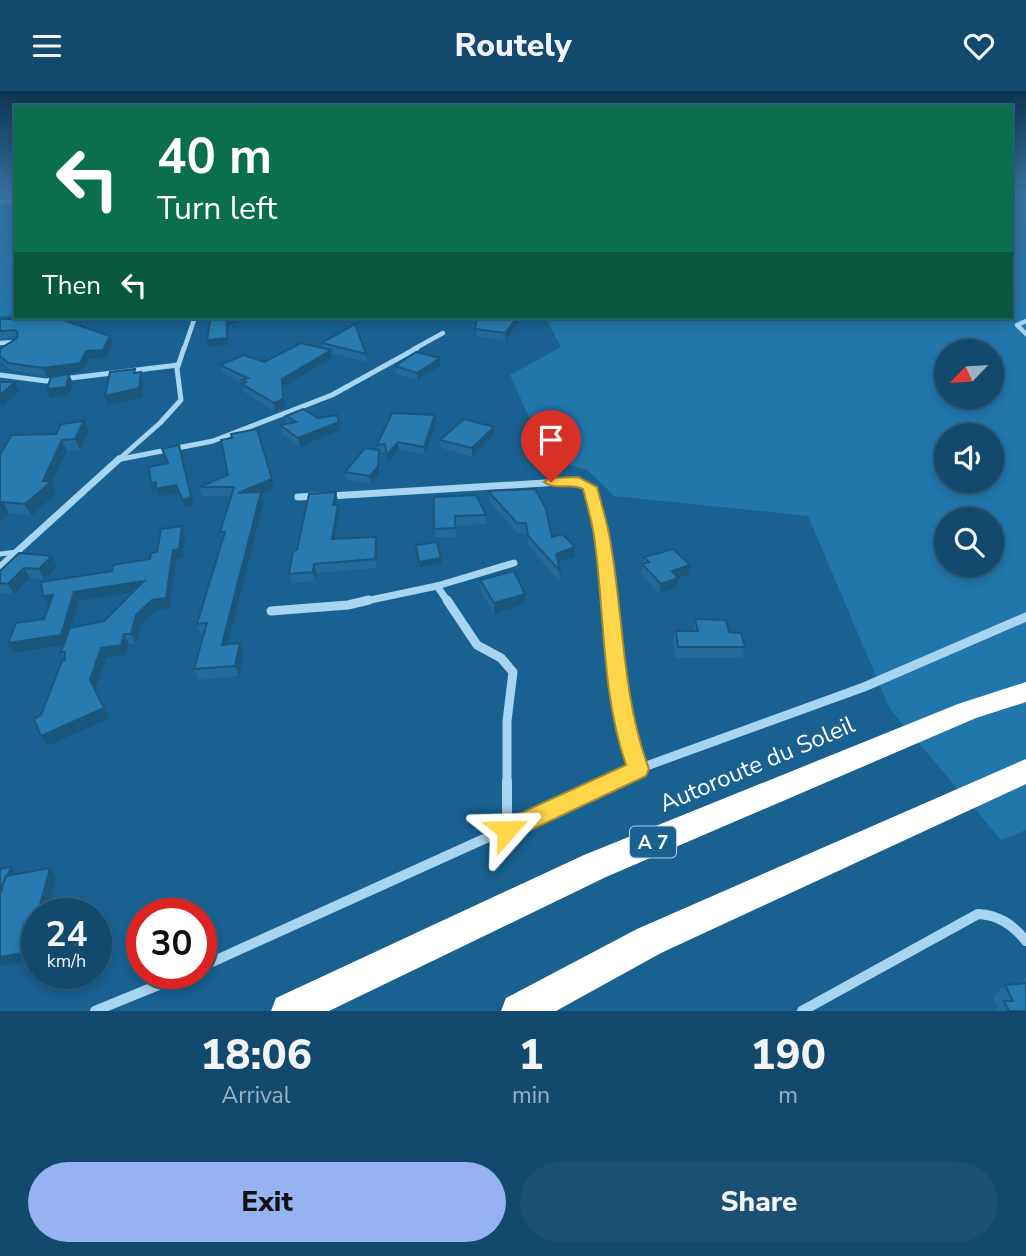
<!DOCTYPE html>
<style>
body{margin:0;font-family:"Nunito Sans",sans-serif;background:#1b5072;color:#f1f3f6;height:100vh;display:flex;flex-direction:column;font-size:26px;white-space:nowrap}
*{box-sizing:border-box;margin:0}
p{font-size:23px;color:#9cb2c2}
.icon{flex:none;width:38px;height:38px;fill:none;stroke:currentColor;stroke-width:2;stroke-linecap:round;stroke-linejoin:round}
.map{position:relative;height:920px;overflow:hidden}
.panel{display:flex;flex-direction:column;background:#12496d;flex:1}
.panel>*{flex:none}
.guide{position:absolute;left:14px;top:14px;width:999px;height:214px;border-radius:0px;box-shadow:0 4px 10px #0003,0 0 0 2px #316180;background:#0b6e4f;color:#fff;overflow:hidden}
.needle{width:46px;rotate:245deg}
.buttons{position:absolute;left:934px;top:248px;display:grid;gap:14px}
.buttons a{display:grid;place-items:center;width:70px;height:70px;border-radius:50%;background:#12496d;box-shadow:0 4px 10px #0003,0 0 0 2px #316180;font-size:35px}
.speed{position:absolute;left:21px;top:807px;display:flex;gap:14px;font-size:35px;font-weight:700;text-align:center}
.speed>*{display:grid;place-content:center;width:91px;height:91px;border-radius:50%;background:#12496d;box-shadow:0 4px 10px #0003,0 0 0 2px #316180;line-height:1}
.speed small{font-size:18px;font-weight:400}
.speed .limit{border:10px solid #d22;background:#fff;color:#111}
.pin{position:absolute;display:grid;place-items:center;width:60px;height:60px;color:#fff;margin:-72px -30px;border-radius:50% 50% 50% 0;rotate:-45deg;box-shadow:0 0 7px #0007}
.pin .icon{rotate:45deg}
.me{position:absolute;width:77px;margin:-38px;rotate:65deg;stroke-linejoin:round;filter:drop-shadow(0 0 5px #0008)}
.turn{display:flex;align-items:center;gap:24px;height:147px;padding:0 28px;font-size:32px}
.turn .icon{width:91px;height:91px;stroke-width:2.5}
.turn b{display:block;font-size:49px;line-height:60px}
.then{display:flex;align-items:center;height:66px;padding:0 28px;background:#0003;gap:14px;font-size:26px}
.eta{display:flex;justify-content:space-evenly;align-items:center;height:119px;text-align:center}
.eta b{font-size:42px;font-weight:800;line-height:49px}
.button{display:flex;gap:14px;margin-top:auto;padding:14px 28px}
.button a{flex:1;height:80px;border-radius:42px;background:#95b2f1;color:#111;font-size:28px;font-weight:800;line-height:80px;text-align:center}
.button a+a{background:#1b5072;color:#f1f3f6}
header{display:flex;justify-content:space-between;align-items:center;height:91px;padding:0 28px;background:#12496d;font-size:32px;font-weight:800}
.map>svg:first-child{display:block}
.green{fill:#2176ab;fill-rule:evenodd}
.lines{fill:none;stroke-linecap:round;stroke-linejoin:round}
.lane{stroke:#a7d4f0;stroke-width:5}
.street-far5{stroke:#a7d4f0;stroke-width:3.5}
.street-far4{stroke:#a7d4f0;stroke-width:4.5}
.street-far3{stroke:#a7d4f0;stroke-width:5}
.street-far2{stroke:#a7d4f0;stroke-width:7}
.street-far1{stroke:#a7d4f0;stroke-width:9}
.street{stroke:#a7d4f0;stroke-width:10}
.highway{fill:#fff;fill-rule:evenodd}
.wall{fill:#226a97;fill-rule:evenodd}
.shaded-wall{fill:#1b567b}
.building{fill:#277bb0;stroke:#1b567b;stroke-width:2}
.route{fill:#ffd54a;stroke:#a68a30;stroke-width:2}
.labels{text-anchor:middle;stroke-width:7;stroke-linejoin:round;paint-order:stroke}
.shield{fill:#186191;stroke:#bad0de;stroke-width:2}
.shield-label{font-size:19px;font-weight:bold;fill:#fff}
.near-street-label{font-size:24px;fill:#fff;stroke:#186191}
</style>
<header><svg class="icon" aria-label="menu" viewBox="0 0 24 24"><path d="M4 6h16M4 12h16M4 18h16"/></svg>Routely<svg class="icon" aria-label="heart" viewBox="0 0 24 24"><path d="M12 20l-8-8c-3-5 5-10 8-4 3-6 11-1 8 4z"/></svg></header>
<div class="map">
<svg width="1026" height="920" viewBox="0 0 1026 920">
<rect width="100%" height="100%" fill="#186191"/>
<g class="green">
<path d="M0,101H16V224L0,225Z"/>
<path d="M1012,101H1026V739L1001,749L890,618L808,425L614,405L588,379L548,368L510,284L561,256L545,226H1012ZM947,261H992V306H947ZM947,345H992V390H947ZM947,429H992V474H947Z"/>
</g>
<g class="lines">
<path class="lane" d="M0,463L17,461"/>
<path class="street-far5" d="M0,111L16,109"/>
<g class="street-far4">
<path d="M1026,230L1017,234L1026,243"/>
<path d="M0,252L17,251"/>
<path d="M184,258L195,226"/>
<path d="M414,258L443,242"/>
</g>
<g class="street-far3">
<path d="M0,284L46,290L178,274"/>
<path d="M121,368L213,350L332,304L417,257"/>
<path d="M117,370L160,332L181,309L177,278L184,257"/>
</g>
<g class="street-far2">
<path d="M330,405L578,390L590,396L602,443L611,511"/>
<path d="M298,406L318,405"/>
<path d="M0,476L119,368"/>
<path d="M437,495L448,511"/>
<path d="M361,511L437,495L514,472"/>
</g>
<g class="street-far1">
<path d="M447,509L477,554L501,567L513,581L507,630V691"/>
<path d="M610,509L623,621L638,678"/>
<path d="M271,520L348,514L369,509"/>
<path d="M608,691L638,678L864,596L1026,526"/>
</g>
<g class="street">
<path d="M507,690V739"/>
<path d="M201,876L612,690"/>
<path d="M95,920L188,882"/>
<path d="M802,920L978,823C999,824 1013,834 1026,850"/>
</g>
<g class="highway">
<path d="M1026,591V611L976,627L606,786L329,920H271L276,907L584,764L958,613Z"/>
<path d="M1026,668V693L661,862L556,920H501L506,907L637,838Z"/>
</g>
</g>
<g class="wall">
<path d="M477,226H522V228L505,249L476,246Z"/>
<path d="M57,227L58,229L113,253L106,267L89,268L83,280L46,285L12,280L0,270V254L1,257L0,258L17,247L0,248V228Z"/>
<path d="M322,252L366,263L367,271L332,262V267L283,296L285,317L275,320L244,301L242,291L222,282L220,274L264,271L323,257Z"/>
<path d="M440,267V275L417,289L396,283L395,275Z"/>
<path d="M286,325L318,327L339,331L340,339L300,356L282,343L280,334L287,333Z"/>
<path d="M84,330L89,341L80,359L67,360L52,392L57,402L31,425L9,422L0,430V363L56,343Z"/>
<path d="M436,331L425,364L399,358L388,372L386,361H379V383L371,393L346,388L345,381L378,359L377,354Z"/>
<path d="M494,336V344L472,366L441,357L440,349Z"/>
<path d="M228,384L272,388L274,397L262,403L264,411L228,553L240,552L244,562L239,585L198,589L194,578L204,543H201L197,533L223,449L220,441L231,405H202L199,396Z"/>
<path d="M488,400L552,446L575,456L574,466L558,472L560,480L559,490L528,454L526,442H517L489,410Z"/>
<path d="M434,406L486,424V433L455,435L456,446L435,447Z"/>
<path d="M338,410L337,414L339,423L335,448L376,446L377,455V477L316,482L315,490L291,492L289,483L297,459Z"/>
<path d="M185,445L183,467L176,468L170,517L156,519L141,534L136,553H129L126,564L106,567L95,599L110,627L48,655L41,624L65,569L61,561L63,555L14,562L8,552L44,528L48,515L43,505L150,468L157,461ZM131,503L104,530L71,537L79,510Z"/>
<path d="M52,465L57,476L44,489L30,487L14,503L0,502V480Z"/>
<path d="M644,466L688,484L678,487L677,497L659,503L641,483Z"/>
<path d="M480,489L525,503V513L494,523L481,500Z"/>
<path d="M695,528L729,541L745,556L742,567H676L673,551L676,540H693Z"/>
<path d="M1026,886V920H994L998,916L993,906L1005,894L1024,893L1022,890Z"/>
</g>
<g class="shaded-wall">
<path d="M232,226H264L243,228L229,234L228,254L209,256L207,249L227,228Z"/>
<path d="M518,226H522V228L505,249V242Z"/>
<path d="M110,245L113,253L106,267L89,268L83,280L46,285L43,277L86,260Z"/>
<path d="M331,259L332,267L283,296L285,317L275,320L274,312L282,288Z"/>
<path d="M440,267V275L417,289V282Z"/>
<path d="M141,281L143,290L142,306L108,314L105,305Z"/>
<path d="M69,283L73,292L69,304L50,307L47,298Z"/>
<path d="M15,291L19,300L2,315L0,311V304Z"/>
<path d="M435,324L436,331L425,364L424,356Z"/>
<path d="M84,330L89,341L80,359L75,348Z"/>
<path d="M339,331L340,339L300,356L298,347Z"/>
<path d="M494,336V344L472,366V357Z"/>
<path d="M62,349L67,360L52,392L57,402L31,425L25,413L43,390Z"/>
<path d="M398,351L399,358L388,372L387,364Z"/>
<path d="M179,354L194,414L185,417L183,409Z"/>
<path d="M379,359V383L371,393L370,385Z"/>
<path d="M272,388L274,397L262,403L264,411L225,564L222,554L238,402Z"/>
<path d="M156,391L176,394L179,402L159,405L157,399L153,400L151,392Z"/>
<path d="M336,401L338,410L335,423L333,414Z"/>
<path d="M3,411L9,422L0,430V413Z"/>
<path d="M338,414L339,423L333,457L332,448Z"/>
<path d="M182,435L185,445L183,467L176,468L170,517L156,519L141,534L136,553L131,543L136,524L173,459Z"/>
<path d="M376,446L377,455V477L375,468Z"/>
<path d="M575,456L574,466L555,472L556,463Z"/>
<path d="M52,465L57,476L44,489L39,478Z"/>
<path d="M441,467L442,472L420,476L419,471Z"/>
<path d="M314,473L316,482L315,490L313,481Z"/>
<path d="M690,474L688,484L678,487L677,497L659,503L661,493L672,480Z"/>
<path d="M24,477L30,487L14,503L8,493Z"/>
<path d="M144,490L148,500L79,510L66,554L14,562L8,552L61,544L74,501Z"/>
<path d="M525,503V513L494,523V512Z"/>
<path d="M53,504L48,515L43,505Z"/>
<path d="M124,543L129,553L126,564L106,567L95,599L90,589L101,557Z"/>
<path d="M240,552L244,562L239,585L235,575Z"/>
<path d="M104,617L110,627L48,655L41,645Z"/>
<path d="M11,776L15,781L10,797L0,802V795Z"/>
<path d="M50,777L56,786L47,822H37Z"/>
<path d="M37,825V860L35,869L1,875L0,874V866Z"/>
</g>
<g class="building">
<path d="M20,226H52L57,227L54,229H63L110,245L103,259L86,260L80,272L43,277L8,272L0,265V258L17,247L18,242L15,239L0,240V228H18Z"/>
<path d="M211,226H232L227,228V247L207,249Z"/>
<path d="M477,226H518L505,242L475,238Z"/>
<path d="M355,233L366,263L322,252Z"/>
<path d="M301,252L331,259L282,288L283,308L274,312L242,293L246,291L242,289L248,287L220,274L244,264L264,271Z"/>
<path d="M416,261L440,267L417,282L395,275Z"/>
<path d="M135,278L134,282L141,281L139,297L105,305L110,281Z"/>
<path d="M69,283L66,296L47,298L51,286Z"/>
<path d="M0,291H15L0,304Z"/>
<path d="M303,318L318,327L337,324L339,331L298,347L280,334L296,331L286,325Z"/>
<path d="M392,322L435,324L424,356L398,351L387,364L385,353L377,354Z"/>
<path d="M464,328L494,336L472,357L440,349Z"/>
<path d="M84,330L75,348L62,349L43,390L51,391L25,413L3,411L0,413V363L12,344L56,343L61,333Z"/>
<path d="M257,338L272,388L238,402L261,401L222,554L240,552L235,575L194,578L207,532L197,533L225,441H220L234,396H199L228,384L221,349L232,347L231,343Z"/>
<path d="M179,354L191,406L183,409L176,394L156,398V391L151,392L149,376L168,372L162,358Z"/>
<path d="M365,357L379,359L378,375L370,385L345,381Z"/>
<path d="M535,398L546,418L552,446L562,443L575,456L556,463L560,480L528,445L526,432H517L488,400Z"/>
<path d="M336,401L333,414H338L332,448L376,446L375,468L314,473L313,481L289,483L293,460L297,459L309,403Z"/>
<path d="M476,404L486,424L455,425V437L434,438V406Z"/>
<path d="M182,435L179,458L173,459L166,507L152,509L136,524L131,543H124L121,554L101,557L90,589L104,617L41,645L34,628L41,624L62,570L65,569V561H61L70,537L104,530L144,490L74,501L61,544L8,552L16,532L44,528L53,504L43,505L41,491L112,480L113,474L150,468L151,462L157,461L161,438Z"/>
<path d="M437,451L441,467L419,471L416,454Z"/>
<path d="M673,458L690,474L672,480L678,487L661,493L642,473L649,471L644,466Z"/>
<path d="M19,462L52,465L39,478L24,477L8,493L0,492V480Z"/>
<path d="M514,480L525,503L494,512L480,489Z"/>
<path d="M695,528L726,529L729,541L741,542L745,556H678L676,540H698Z"/>
<path d="M11,776L8,784L6,785L3,793L0,795V778Z"/>
<path d="M50,777L27,861L0,866V803L6,785Z"/>
<path d="M1026,892V920H1009L1004,910H1013L1005,894Z"/>
</g>
<linearGradient id="sky" x2="0" y2="1"><stop stop-color="#0d3550"/><stop offset="0.44" stop-color="#37709d"/><stop offset="1" stop-color="#37709d" stop-opacity="0"/></linearGradient>
<rect width="1026" height="230" fill="url(#sky)"/>
<path class="route" d="M578,386L597,396C601,412 606,427 609,443C624,521 621,604 649,678L646,685L507,750L499,747L495,739L499,732L626,674C601,602 605,521 594,445C592,430 587,414 583,398C571,391 555,400 544,391L551,387Z"/>
<g class="labels">
<rect class="shield" x="630" y="735.5" width="46" height="31" rx="5"/>
<g class="shield-label">
<text x="653" y="758">A 7</text>
</g>
<g class="near-street-label">
<text transform="translate(757 673) rotate(-23)" y="8">Autoroute du Soleil</text>
</g>
</g>
</svg>
<div class="buttons">
<a><svg class="needle" viewBox="-14 -14 28 28"><path d="M0-13l5 13h-10z" fill="#e53935"/><path d="M0 13l5-13h-10z" fill="#9cb2c2"/></svg></a>
<a><svg class="icon" aria-label="sound" viewBox="0 0 24 24"><path d="M4 9h4l5-4v14l-5-4H4zM17 9q2 3 0 6"/></svg></a>
<a><svg class="icon" aria-label="search" viewBox="0 0 24 24"><circle cx="10" cy="10" r="6"/><path d="M15 15l6 6"/></svg></a>
</div>
<div class="speed"><div>24<small>km/h</small></div><div class="limit">30</div></div>
<div class="pin" style="left:551px;top:391px;background:#d93025"><svg class="icon" aria-label="arrive" viewBox="0 0 24 24"><path d="M6 21V4h12l-3 4 3 4H6"/></svg></div>
<svg class="me" style="left:507px;top:739px" viewBox="-20 -20 40 40"><path d="M0-17L14 15 0 8-14 15z" fill="#ffd54a" stroke="#fff" stroke-width="4"/></svg>
<div class="guide">
<div class="turn"><svg class="icon" aria-label="left" viewBox="0 0 24 24"><path d="M17 20v-9H6M10 6l-5 5 5 5"/></svg><div><b>40 m</b>Turn left</div></div>
<div class="then">Then<svg class="icon" aria-label="left" viewBox="0 0 24 24"><path d="M17 20v-9H6M10 6l-5 5 5 5"/></svg></div>
</div>
</div>
<section class="panel">
<div class="eta">
<div><b>18:06</b><p>Arrival</p></div>
<div><b>1</b><p>min</p></div>
<div><b>190</b><p>m</p></div>
</div>
<div class="button"><a>Exit</a><a>Share</a></div>
</section>
